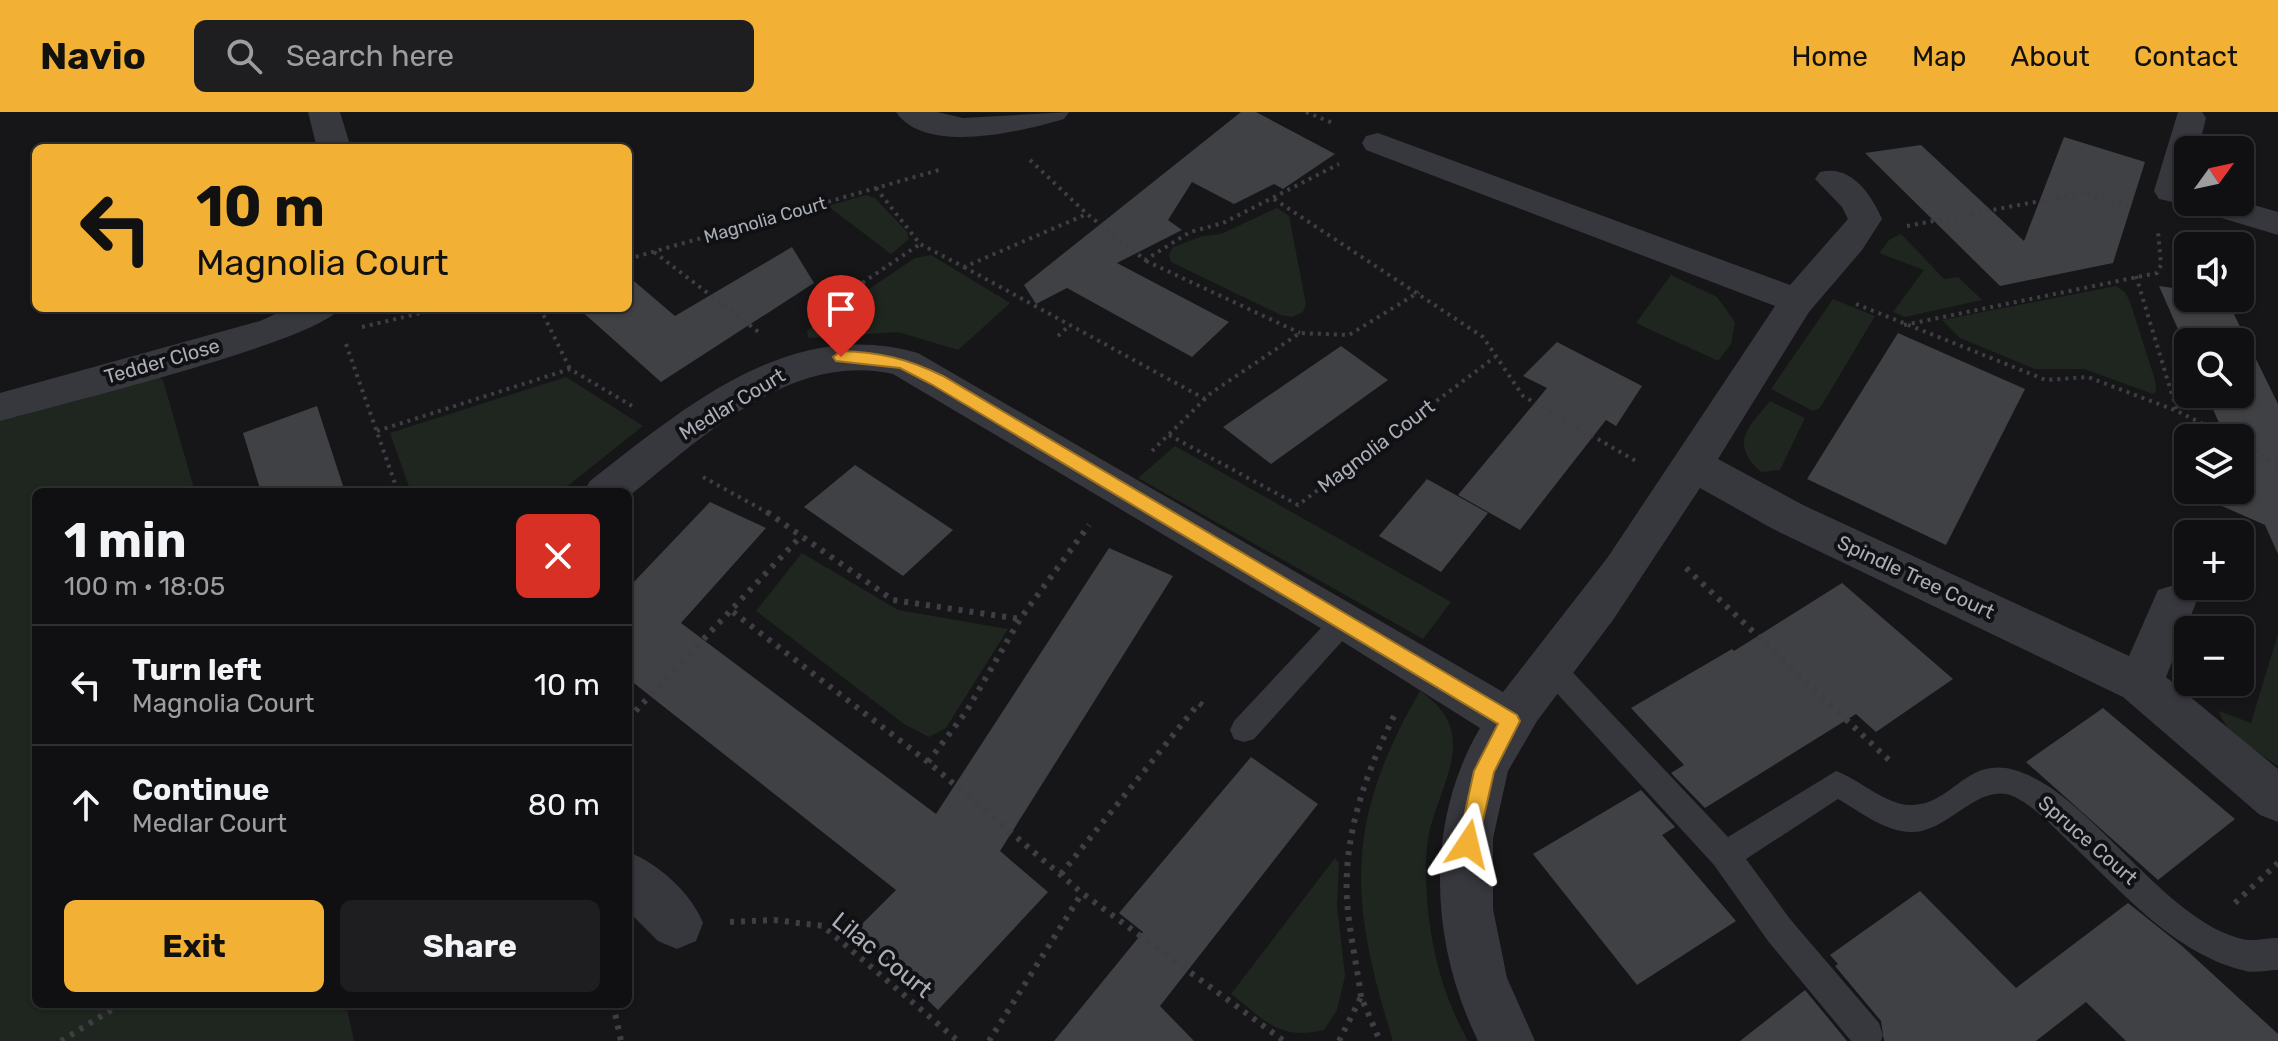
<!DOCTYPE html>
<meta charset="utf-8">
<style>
body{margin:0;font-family:Rubik,sans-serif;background:#1e1e20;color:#f1f3f6;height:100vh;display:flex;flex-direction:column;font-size:30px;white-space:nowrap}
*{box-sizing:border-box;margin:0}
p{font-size:26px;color:#9c9d9f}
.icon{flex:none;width:44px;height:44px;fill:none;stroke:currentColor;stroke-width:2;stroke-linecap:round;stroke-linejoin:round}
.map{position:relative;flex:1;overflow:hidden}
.side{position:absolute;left:32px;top:376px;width:600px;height:520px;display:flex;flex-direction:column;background:#101012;border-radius:12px;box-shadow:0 2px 6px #0004,0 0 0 2px #303032}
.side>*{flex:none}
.hud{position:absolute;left:32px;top:32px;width:600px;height:168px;border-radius:12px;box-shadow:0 2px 6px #0004,0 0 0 2px #303032;background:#f2b134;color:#111;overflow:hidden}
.needle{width:52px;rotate:57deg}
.tools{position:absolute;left:2174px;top:24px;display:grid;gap:16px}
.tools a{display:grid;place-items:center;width:80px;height:80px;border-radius:12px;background:#101012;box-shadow:0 2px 6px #0004,0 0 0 2px #303032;font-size:40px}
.pin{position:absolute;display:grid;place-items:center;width:68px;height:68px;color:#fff;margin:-82px -34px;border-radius:50% 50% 50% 0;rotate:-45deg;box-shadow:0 0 8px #0007}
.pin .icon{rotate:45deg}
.me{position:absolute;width:88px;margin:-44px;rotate:10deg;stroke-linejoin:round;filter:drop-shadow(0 0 6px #0008)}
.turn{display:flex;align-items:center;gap:28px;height:168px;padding:0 32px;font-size:36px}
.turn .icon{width:104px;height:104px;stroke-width:2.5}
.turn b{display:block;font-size:56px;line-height:68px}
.round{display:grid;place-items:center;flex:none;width:84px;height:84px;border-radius:12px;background:#1e1e20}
.headline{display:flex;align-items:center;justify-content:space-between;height:136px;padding:0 32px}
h1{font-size:48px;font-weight:700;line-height:60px}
.cta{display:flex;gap:16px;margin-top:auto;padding:16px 32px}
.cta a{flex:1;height:92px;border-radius:12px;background:#f2b134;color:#111;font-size:32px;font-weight:700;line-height:92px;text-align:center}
.cta a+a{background:#1e1e20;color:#f1f3f6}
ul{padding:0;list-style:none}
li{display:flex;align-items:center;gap:24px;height:120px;padding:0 32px;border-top:2px solid #303032}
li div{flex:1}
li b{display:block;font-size:30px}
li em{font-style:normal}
header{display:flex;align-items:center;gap:48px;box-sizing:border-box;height:112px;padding:0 40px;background:#f2b134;color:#111}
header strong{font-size:38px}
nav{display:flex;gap:44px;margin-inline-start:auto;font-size:28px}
.search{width:560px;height:72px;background:#1e1e20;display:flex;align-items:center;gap:20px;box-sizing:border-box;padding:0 28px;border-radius:12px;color:#9c9d9f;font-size:30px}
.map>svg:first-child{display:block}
.green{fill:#1e261f}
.building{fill:#404145}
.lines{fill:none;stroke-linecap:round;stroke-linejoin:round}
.path-far1{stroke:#3d3f44;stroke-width:4;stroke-dasharray:3 5;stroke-linecap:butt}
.path{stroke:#3d3f44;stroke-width:6;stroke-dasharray:4 7;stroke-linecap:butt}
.lane{fill:#37383d;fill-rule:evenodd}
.street{fill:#37383d;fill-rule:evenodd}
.route{fill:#f2b134;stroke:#9d7322;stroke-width:2}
.labels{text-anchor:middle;stroke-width:8;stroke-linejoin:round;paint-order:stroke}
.far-street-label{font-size:18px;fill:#a8adb8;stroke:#111113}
.street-label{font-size:20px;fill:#a8adb8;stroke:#111113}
.near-street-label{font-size:24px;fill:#a8adb8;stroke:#111113}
</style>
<header>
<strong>Navio</strong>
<div class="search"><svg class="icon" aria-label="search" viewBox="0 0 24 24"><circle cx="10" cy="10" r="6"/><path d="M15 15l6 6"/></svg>Search here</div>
<nav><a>Home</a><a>Map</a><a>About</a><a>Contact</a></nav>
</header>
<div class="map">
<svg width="2278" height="929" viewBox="0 0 2278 929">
<rect width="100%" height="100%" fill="#161618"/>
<g class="green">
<path d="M866,83L875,86L907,120L909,127L891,142L828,94Z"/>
<path d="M1277,96L1289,104L1306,192L1303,200L1292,205L1281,203L1171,150L1169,143L1173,135L1203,124L1221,122Z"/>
<path d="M1901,122L1944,167L1958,165L1982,188L1905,205L1893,200L1924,158L1879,141L1890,127Z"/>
<path d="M931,143L1010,191L958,238L898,220L808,226L807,219L915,146Z"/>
<path d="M1671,163L1717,185L1735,210L1731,232L1718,249L1636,211Z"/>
<path d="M2116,174L2125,180L2130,190L2155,268L2156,280L2153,282L2084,257H2035L1960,226L1942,208Z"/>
<path d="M1833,187L1875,204L1820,296L1813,299L1771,277Z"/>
<path d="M153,261L163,268L195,380H36V892H346L354,929H0V303Z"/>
<path d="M566,265L643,314L560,380H411L390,321Z"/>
<path d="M1770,289L1805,306L1780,358L1761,360C1729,331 1748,316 1770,289Z"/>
<path d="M1175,334L1451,490L1423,527L1138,366Z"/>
<path d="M802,441L898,498L1008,517L946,616L929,625L904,612L756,499Z"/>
<path d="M2278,522V654C2258,640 2226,624 2219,599L2251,611Z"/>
<path d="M1420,579C1476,617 1447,660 1432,710C1427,724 1426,744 1426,758C1426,818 1439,877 1468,929H1393C1349,787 1344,711 1420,579Z"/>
<path d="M1335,746L1339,751L1337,794L1345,864L1337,898L1324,918C1279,929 1265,908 1231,882Z"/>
</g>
<g class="building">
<path d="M1241,0H1256L1335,42L1283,77L1274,72L1234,92L1192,70L1168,108L1182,118L1117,151L1229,210L1192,245L1067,176L1036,192L1024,173Z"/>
<path d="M2064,25L2145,50L2113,151L2000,174L1865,41L1921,33L2024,129Z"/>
<path d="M792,135L814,171L661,270L578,196H628V164L675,204Z"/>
<path d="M2159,174L2188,178V186H2226L2278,292V442L2265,413L2206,387L2209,378H2240V326H2226L2206,282H2240V230H2188V240Z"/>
<path d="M1898,221L2025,277L1946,433L1807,367Z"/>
<path d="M1557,230L1642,274L1616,314L1606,308L1520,418L1458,383L1547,276L1523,264Z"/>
<path d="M1341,234L1388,268L1271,352L1223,315Z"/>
<path d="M317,294L345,380H261L243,321Z"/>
<path d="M855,353L953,418L903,464L804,395Z"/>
<path d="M1427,367L1488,401L1441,460L1379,424Z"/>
<path d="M710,390L766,416L681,511L936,702L1109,436L1173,464L1000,739L1048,780L938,898L855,819L896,778L630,568L628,570V472L630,474Z"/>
<path d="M1842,471L1953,567L1876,620L1856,602L1705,696L1671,661L1684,653L1631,596L1732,537L1734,539Z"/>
<path d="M2103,596L2235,707L2158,768L2026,650Z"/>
<path d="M1251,645L1318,692L1160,894L1194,929H1054L1143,820L1119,801Z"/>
<path d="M1641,678L1675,715L1662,723L1736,809L1637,873L1533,742Z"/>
<path d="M1920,779L2016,876L2128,791L2182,834L2278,922V929H2126L2086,890L2036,929H1884L1881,909L1835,854L1838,852L1830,843Z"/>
<path d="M1805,878L1847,929H1740Z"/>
</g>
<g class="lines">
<g class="path-far1">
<path d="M1306,0L1335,12"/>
<path d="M1030,48L1087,102L1145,148L1190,120L1223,111L1339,52"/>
<path d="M876,76L920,132L964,155L1087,102"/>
<path d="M1274,87L1483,225L1523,284L1636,349"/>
<path d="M1907,114L2083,81L2128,94"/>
<path d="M654,140L760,221"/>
<path d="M628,147L939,58"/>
<path d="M1146,149L1300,221"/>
<path d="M964,155L1205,287"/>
<path d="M2136,164L2177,299"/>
<path d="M1856,192L2046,268L2088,265L2177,299L2231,326"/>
<path d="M540,196L570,257"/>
<path d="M816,202L920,132"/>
<path d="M1904,213L2157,161L2161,153L2158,119"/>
<path d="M362,215L442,196"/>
<path d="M1058,224L1070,213"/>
<path d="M346,232L398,380"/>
<path d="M377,319L570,257L632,294"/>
<path d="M1169,323L1298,393L1495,245"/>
<path d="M2240,331L2278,353"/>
<path d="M1152,339L1211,281L1300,221L1349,223L1419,180"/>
<path d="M703,365L770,402"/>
</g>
<g class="path">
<path d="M767,400L893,488L1020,507"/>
<path d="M1686,456L1891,650"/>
<path d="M733,500L928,650L1082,781L1284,929"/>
<path d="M628,607L802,423"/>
<path d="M928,650L966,600L1020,507L1089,413"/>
<path d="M1061,762L1199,591L1205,595"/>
<path d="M2235,791L2278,751"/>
<path d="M730,810L774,808L823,814L958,929"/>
<path d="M1361,885C1357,853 1349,820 1347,788C1343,722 1367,658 1396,600"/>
<path d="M613,892L621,929"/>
<path d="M61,929L121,892"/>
<path d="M989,929L1082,781"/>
<path d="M1339,929L1361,885L1380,929"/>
</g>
<g class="lane">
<path d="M1345,497L1354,500L1358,508L1354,516L1254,627L1244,630L1234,627L1230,618L1234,609L1336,500Z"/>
<path d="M1552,545L1562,549L1728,725L1836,659C1859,667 1888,695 1913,693C1959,691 1969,631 2036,667C2102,702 2169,809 2242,827C2253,830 2266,826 2278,826V858C2266,858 2253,862 2242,858C2171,840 2118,775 2067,728C2051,713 2035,695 2015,685C1979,667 1947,723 1909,720C1884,719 1859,699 1838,687L1746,747L1790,807L1879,911L1883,923L1881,929H1851L1768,829L1714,753L1542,565L1538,557L1542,549Z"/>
</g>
<g class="street">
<path d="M308,0H340L351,36H317Z"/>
<path d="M896,0H937L963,6L1069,0L1064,7C1023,19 926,44 896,0Z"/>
<path d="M2178,0H2202L2206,6L2198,38H2188V90L2240,89L2278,100V123L2195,98L2192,94L2159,87L2154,79Z"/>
<path d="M1378,21L1790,173L1848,107L1842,95L1815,67L1820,60C1851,52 1871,82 1882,107L1862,138L1809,200L1718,347L1803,393L2129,544L2158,478L2174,473L2190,478L2196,491L2166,565L2278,657V710L2260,703L2123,585L1773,417L1700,376L1613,508L1537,609L1508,659L1493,726V797L1507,866L1535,929H1478C1430,831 1424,712 1480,616L1329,521L893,262C791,239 701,326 628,385V380H584L590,369C685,295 790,204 918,241L1503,580L1608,445L1775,194L1366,38L1362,31L1366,24Z"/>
<path d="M288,196H340C320,229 53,294 0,309V281L260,209Z"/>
<path d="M628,740C658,751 691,781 703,811L696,829L677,837L658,829L628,799Z"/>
</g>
</g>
<path class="route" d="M841,239C880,240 908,247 943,264L1517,603L1520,609L1494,660L1476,739L1468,742L1461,739L1458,732L1474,659L1498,612L931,272L900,256L836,249L833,245Z"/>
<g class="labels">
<g class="far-street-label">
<text transform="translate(765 108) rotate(-16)" y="6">Magnolia Court</text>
</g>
<g class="street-label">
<text transform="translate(162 249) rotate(-16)" y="7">Tedder Close</text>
<text transform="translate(732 292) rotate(-31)" y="7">Medlar Court</text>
<text transform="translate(1376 334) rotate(-37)" y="7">Magnolia Court</text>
<text transform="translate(1916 465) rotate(25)" y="7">Spindle Tree Court</text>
<text transform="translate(2088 728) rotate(41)" y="7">Spruce Court</text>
</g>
<g class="near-street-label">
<text transform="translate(882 843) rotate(39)" y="8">Lilac Court</text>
</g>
</g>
</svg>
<div class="tools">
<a><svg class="needle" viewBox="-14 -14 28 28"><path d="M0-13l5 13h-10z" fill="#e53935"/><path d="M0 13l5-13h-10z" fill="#9c9d9f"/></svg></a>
<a><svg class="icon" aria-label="sound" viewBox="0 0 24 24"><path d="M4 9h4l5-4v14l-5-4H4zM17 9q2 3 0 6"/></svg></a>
<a><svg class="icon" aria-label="search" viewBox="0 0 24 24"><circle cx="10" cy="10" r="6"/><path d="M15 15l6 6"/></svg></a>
<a><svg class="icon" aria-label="layers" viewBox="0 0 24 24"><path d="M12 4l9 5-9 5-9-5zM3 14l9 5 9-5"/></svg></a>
<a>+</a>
<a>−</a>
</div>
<div class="pin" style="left:841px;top:245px;background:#d93025"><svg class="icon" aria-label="arrive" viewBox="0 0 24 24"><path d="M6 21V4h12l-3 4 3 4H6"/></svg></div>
<svg class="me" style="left:1468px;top:732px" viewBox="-20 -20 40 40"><path d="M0-17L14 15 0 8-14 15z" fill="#f2b134" stroke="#fff" stroke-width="4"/></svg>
<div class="hud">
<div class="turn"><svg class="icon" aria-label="left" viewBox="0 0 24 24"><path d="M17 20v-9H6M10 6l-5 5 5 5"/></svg><div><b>10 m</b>Magnolia Court</div></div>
</div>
<section class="side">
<div class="headline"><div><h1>1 min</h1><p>100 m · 18:05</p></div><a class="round" style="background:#d93025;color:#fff"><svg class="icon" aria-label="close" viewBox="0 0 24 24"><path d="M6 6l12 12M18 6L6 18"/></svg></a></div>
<ul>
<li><svg class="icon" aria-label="left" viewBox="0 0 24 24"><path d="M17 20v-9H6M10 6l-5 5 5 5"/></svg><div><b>Turn left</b><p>Magnolia Court</p></div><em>10 m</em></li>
<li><svg class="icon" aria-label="ahead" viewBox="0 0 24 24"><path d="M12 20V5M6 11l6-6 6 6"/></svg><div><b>Continue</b><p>Medlar Court</p></div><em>80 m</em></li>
</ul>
<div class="cta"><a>Exit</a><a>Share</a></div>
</section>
</div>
